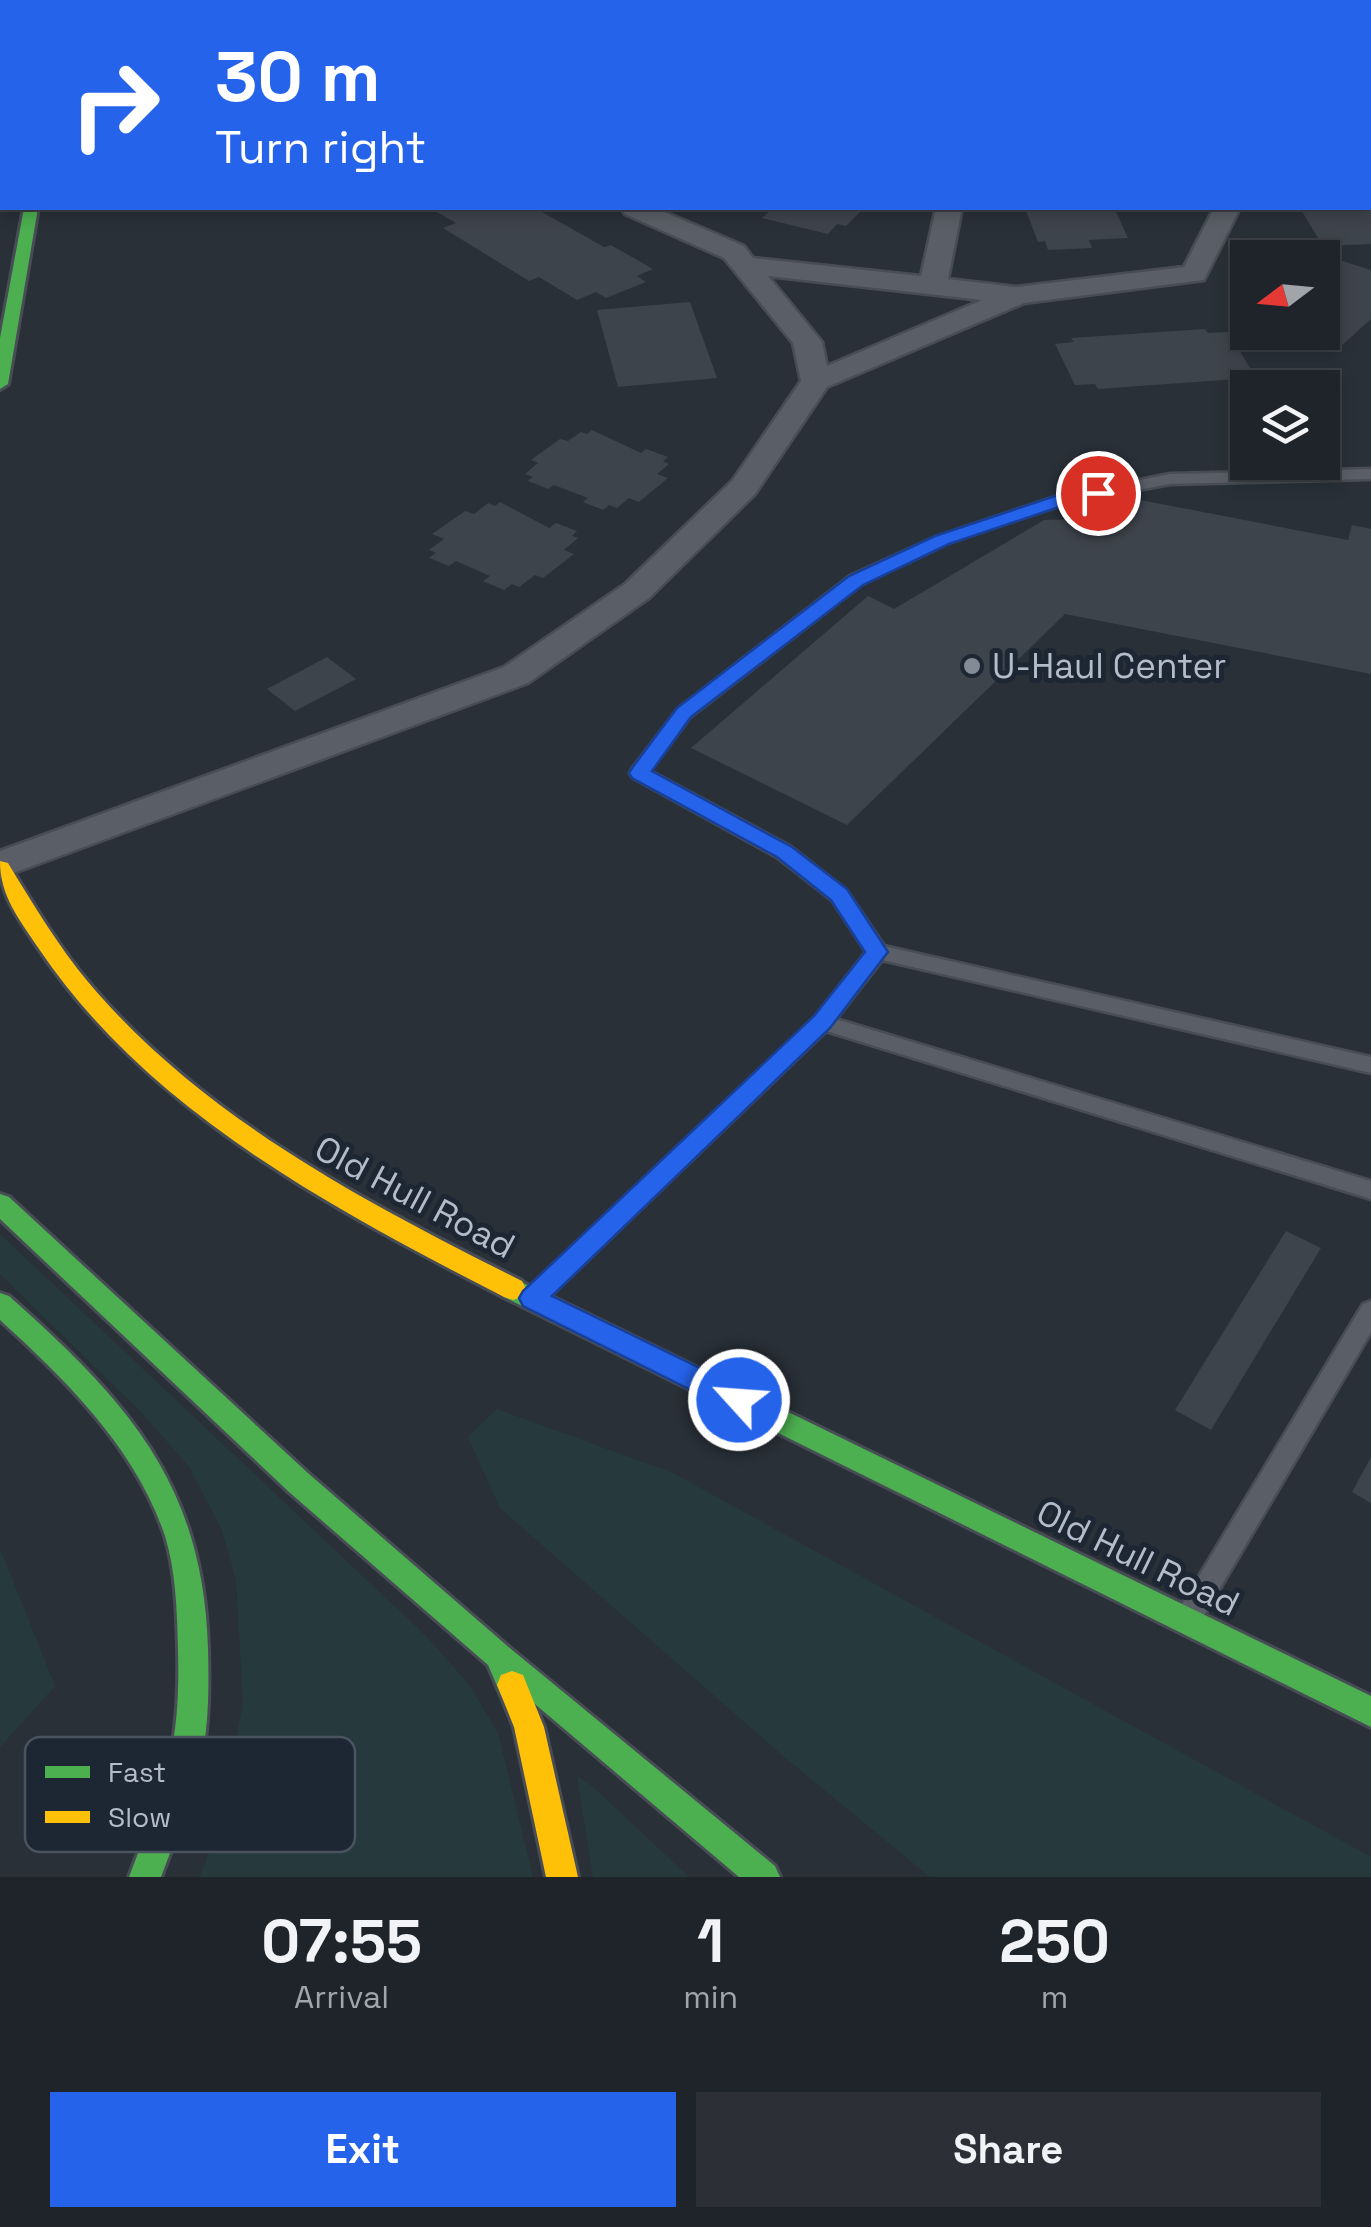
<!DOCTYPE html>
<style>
body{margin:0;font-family:"Space Grotesk",sans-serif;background:#2c3036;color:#f1f3f6;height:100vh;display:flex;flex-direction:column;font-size:38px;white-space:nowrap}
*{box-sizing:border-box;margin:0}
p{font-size:32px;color:#a1a4a8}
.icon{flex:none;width:55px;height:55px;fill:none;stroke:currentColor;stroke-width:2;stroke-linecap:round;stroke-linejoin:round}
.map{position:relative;height:1877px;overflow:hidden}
.sheet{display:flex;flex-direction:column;background:#1f242a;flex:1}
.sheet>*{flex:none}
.top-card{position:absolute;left:0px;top:0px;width:1372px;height:210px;box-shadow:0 5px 15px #0003,0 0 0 2px #3c4147;background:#2563eb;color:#fff;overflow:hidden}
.needle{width:65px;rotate:254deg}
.buttons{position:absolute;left:1230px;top:240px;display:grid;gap:20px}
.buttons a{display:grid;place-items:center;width:110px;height:110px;border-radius:0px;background:#1f242a;box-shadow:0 5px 15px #0003,0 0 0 2px #3c4147;font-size:50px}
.pin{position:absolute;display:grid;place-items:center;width:85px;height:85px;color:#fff;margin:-42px;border:5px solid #fff;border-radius:50%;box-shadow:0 2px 10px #0007}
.me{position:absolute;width:110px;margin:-55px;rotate:296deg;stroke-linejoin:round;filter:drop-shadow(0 0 8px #0008)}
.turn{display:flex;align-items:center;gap:35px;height:210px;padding:0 50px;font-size:45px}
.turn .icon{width:130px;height:130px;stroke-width:2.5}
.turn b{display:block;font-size:70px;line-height:85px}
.eta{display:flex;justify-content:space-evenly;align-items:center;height:170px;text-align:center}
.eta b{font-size:60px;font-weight:700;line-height:70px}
.primary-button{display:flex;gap:20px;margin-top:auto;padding:20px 50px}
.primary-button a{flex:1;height:115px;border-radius:0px;background:#2563eb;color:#fff;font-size:40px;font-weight:700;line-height:115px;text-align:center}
.primary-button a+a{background:#2c3036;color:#f1f3f6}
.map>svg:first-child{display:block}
.green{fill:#263a3e}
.building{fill:#3e444c}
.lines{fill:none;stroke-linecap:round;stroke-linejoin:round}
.lane-casing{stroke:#474c55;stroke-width:5}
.street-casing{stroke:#474c55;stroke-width:5}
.fast-casing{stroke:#474c55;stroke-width:6}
.slow-casing{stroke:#474c55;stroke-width:6}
.lane{fill:#5a5e66;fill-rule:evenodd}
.street{fill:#5a5e66;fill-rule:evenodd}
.fast{fill:#4caf50;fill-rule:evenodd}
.slow{fill:#ffc107;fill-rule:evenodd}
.route{fill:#2563eb;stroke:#184099;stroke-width:2.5}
.poi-dot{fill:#838b96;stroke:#1d2633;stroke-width:4}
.labels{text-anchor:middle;stroke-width:10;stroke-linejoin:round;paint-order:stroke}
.poi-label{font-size:35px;fill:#b4bcc9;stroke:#1d2633;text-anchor:start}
.street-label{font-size:35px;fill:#b4bcc9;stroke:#1d2633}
.key{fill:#1d2633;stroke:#4a5360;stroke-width:2.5}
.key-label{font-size:28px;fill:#b4bcc9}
</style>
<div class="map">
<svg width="1371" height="1877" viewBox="0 0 1371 1877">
<rect width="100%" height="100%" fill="#293038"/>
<g class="green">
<path d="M0,1234L425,1635L468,1683L498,1733L533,1877H200L220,1823L243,1703L236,1580L222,1530L190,1468L143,1414L0,1274Z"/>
<path d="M497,1409L673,1473L1371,1857V1877H930L783,1756L500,1508L468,1437Z"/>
<path d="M0,1549L55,1686L0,1747Z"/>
<path d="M577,1776L592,1786L689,1877H593Z"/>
</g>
<g class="building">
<path d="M430,208H535L604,247L611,245L653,269L637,276L646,282L606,298L596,292L577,300L539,277L529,281L443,228L456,223Z"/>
<path d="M773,208H864L846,226L837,224L828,234L762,218Z"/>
<path d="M1025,208H1114L1128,238L1089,240L1092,248L1048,250L1045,241L1038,242Z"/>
<path d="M1300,208H1371V244L1323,246Z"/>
<path d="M1333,258L1371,270V319L1341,346L1335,344L1325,352L1272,333L1322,332V266Z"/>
<path d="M690,302L717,378L618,387L597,310Z"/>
<path d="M1205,329L1208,333L1228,332L1253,373L1234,374L1237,379L1098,389L1095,384L1075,385L1055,344L1074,342L1071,338Z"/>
<path d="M592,430L641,453L646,449L668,457L663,461L669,464L657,474L668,478L639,502L629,498L617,508L609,505L603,510L583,502L588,498L554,485L548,489L528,481L533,477L525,474L538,463L531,460L560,439L568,441L581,432L587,434Z"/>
<path d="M1130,498L1348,540L1352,525L1371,529V674L1065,614L847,825L691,748L868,596L894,609L1044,520L1119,518Z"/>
<path d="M500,502L549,528L556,523L577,531L572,536L578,538L564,550L574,554L543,578L535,575L519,587L512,584L504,590L483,581L490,576L456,561L449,566L429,558L436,553L429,550L444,539L432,534L465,511L474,514L488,503L495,506Z"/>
<path d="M327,657L356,679L295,711L267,689Z"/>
<path d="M1286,1231L1321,1248L1211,1430L1175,1410Z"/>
<path d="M1371,1457V1503L1352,1492Z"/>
</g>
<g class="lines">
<g class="lane-casing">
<g id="lane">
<path d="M1371,469V479L1170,484L1064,504L948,543L862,584L690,717L650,771L791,847L846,890L884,946L1371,1057V1073L882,960L836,1019L1371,1181V1199L826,1031L542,1304L534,1307L526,1304L522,1297L526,1290L815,1017L866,952L832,900L777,857L632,777L630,773L632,769L678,709L850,576L936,537L1055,497L1170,474Z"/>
<path d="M1371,1301V1332L1199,1624L1190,1627L1181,1624L1177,1615L1181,1606L1363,1304Z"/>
</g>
</g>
<g class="street-casing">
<path id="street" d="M621,208H655L744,246L753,258L921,276L936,208H962L948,279L1016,287L1184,267L1214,208H1240L1204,280L1024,303L827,387L755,494L649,598L528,683L0,878V851L504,667L625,584L733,480L801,381L793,343L724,258L625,214ZM768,276L982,300L827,366L822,342Z"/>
</g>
<g class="fast-casing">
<g id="fast">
<path d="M24,208H38L8,384L0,389V338Z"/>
<path d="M0,1194L9,1197L309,1474L511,1649L775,1866L780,1877H739L523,1694L512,1699L501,1695L488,1665L289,1492L0,1219Z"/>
<path d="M513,1278L1371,1696V1727L504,1297L500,1289L504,1281Z"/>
<path d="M0,1293L9,1296C127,1401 203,1483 208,1648C209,1686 209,1725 201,1762C192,1801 175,1839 161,1877H129C143,1839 160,1802 169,1762C178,1725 179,1687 178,1649C177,1611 176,1572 165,1536C136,1449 66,1380 0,1320Z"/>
</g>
</g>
<g class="slow-casing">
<g id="slow">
<path d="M0,861L8,863C33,904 58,946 89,983C204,1119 367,1203 522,1281L526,1289L522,1297L513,1300L504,1297C333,1209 149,1112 39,949C19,919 0,896 0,861Z"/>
<path d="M512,1671L523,1675L544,1727L578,1877H546L514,1727L497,1685L501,1675Z"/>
</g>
</g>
<use href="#lane" class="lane"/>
<use href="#street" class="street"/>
<use href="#fast" class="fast"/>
<use href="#slow" class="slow"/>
</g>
<path class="route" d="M1098,487L1104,489V497L1065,505L949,544L863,585L691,717L652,771L792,847L847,889L888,952L830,1028L552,1296L749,1392L753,1400L749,1409L739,1412L729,1409L523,1306L519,1298L523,1291L814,1016L865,952L831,900L777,857L632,778L629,773L632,768L677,708L849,576L935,536L1055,496Z"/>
<circle class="poi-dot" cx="972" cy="666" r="10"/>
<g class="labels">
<g class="poi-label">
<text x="992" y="678">U-Haul Center</text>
</g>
<g class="street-label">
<text transform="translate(415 1197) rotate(28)" y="12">Old Hull Road</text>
<text transform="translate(1138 1558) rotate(26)" y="12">Old Hull Road</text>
</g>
</g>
<rect x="25" y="1737" width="330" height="115" rx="15" class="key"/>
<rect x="45" y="1766" width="45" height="12" fill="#4caf50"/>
<rect x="45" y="1811" width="45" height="12" fill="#ffc107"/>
<g class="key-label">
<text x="108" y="1782">Fast</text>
<text x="108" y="1827">Slow</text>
</g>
</svg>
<div class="buttons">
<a><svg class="needle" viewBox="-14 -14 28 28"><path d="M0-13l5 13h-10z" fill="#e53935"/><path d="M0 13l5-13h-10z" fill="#a1a4a8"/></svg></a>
<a><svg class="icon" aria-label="layers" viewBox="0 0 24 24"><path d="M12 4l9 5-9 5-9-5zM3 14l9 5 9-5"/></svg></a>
</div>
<div class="pin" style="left:1098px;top:493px;background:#d93025"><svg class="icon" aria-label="arrive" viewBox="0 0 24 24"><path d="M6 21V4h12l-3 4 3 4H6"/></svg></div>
<svg class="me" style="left:739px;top:1400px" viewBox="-20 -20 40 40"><circle r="17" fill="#2563eb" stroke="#fff" stroke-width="3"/><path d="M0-11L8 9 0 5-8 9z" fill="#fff"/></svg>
<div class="top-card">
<div class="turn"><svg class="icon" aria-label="right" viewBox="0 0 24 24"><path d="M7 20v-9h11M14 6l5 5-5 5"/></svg><div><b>30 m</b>Turn right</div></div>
</div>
</div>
<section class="sheet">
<div class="eta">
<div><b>07:55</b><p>Arrival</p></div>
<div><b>1</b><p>min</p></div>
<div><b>250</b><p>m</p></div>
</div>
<div class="primary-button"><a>Exit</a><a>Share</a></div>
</section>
